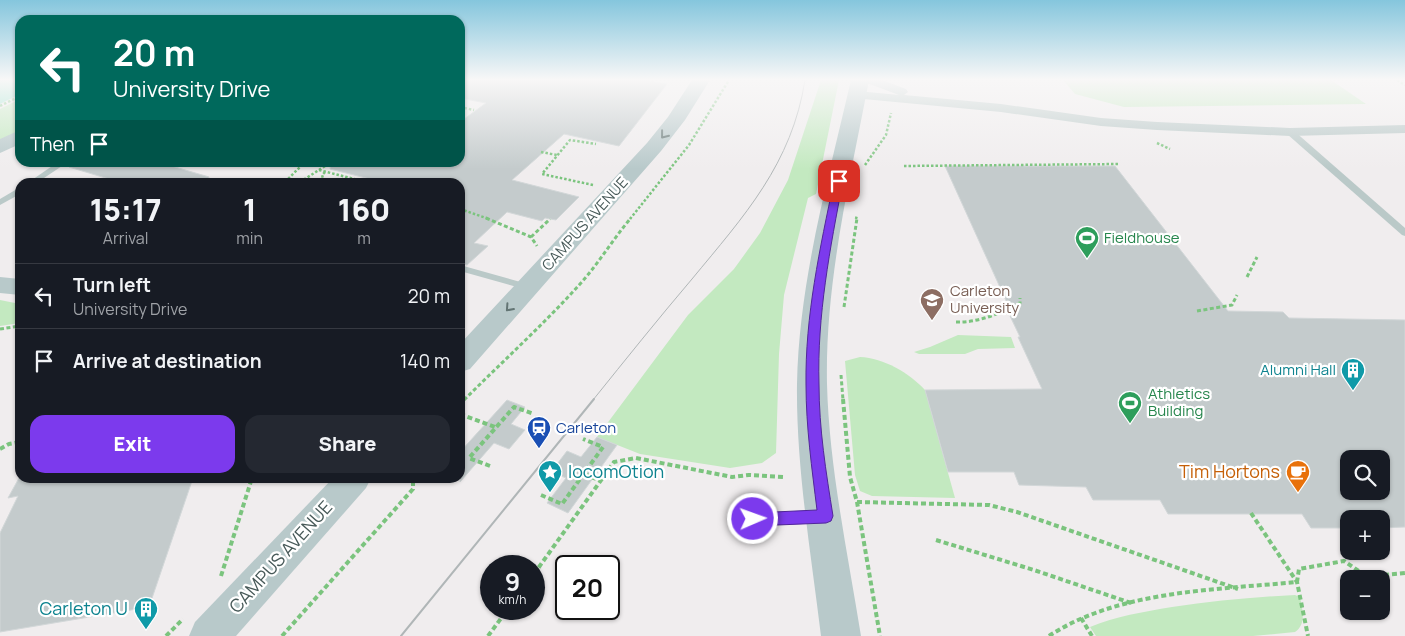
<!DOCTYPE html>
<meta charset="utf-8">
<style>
body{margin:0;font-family:Manrope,sans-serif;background:#242831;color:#f1f3f6;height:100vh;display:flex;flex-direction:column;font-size:19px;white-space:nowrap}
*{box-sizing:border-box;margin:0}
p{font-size:16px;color:#9ea1a6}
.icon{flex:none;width:28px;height:28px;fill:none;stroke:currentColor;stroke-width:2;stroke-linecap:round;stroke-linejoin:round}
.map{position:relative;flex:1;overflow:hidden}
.details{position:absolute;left:15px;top:178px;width:450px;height:305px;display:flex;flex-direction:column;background:#171b24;border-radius:15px;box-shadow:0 1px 4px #0004}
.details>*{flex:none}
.banner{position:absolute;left:15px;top:15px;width:450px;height:152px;border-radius:15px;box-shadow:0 1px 4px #0004;background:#00695c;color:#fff;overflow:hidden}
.buttons{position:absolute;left:1340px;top:450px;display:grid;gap:10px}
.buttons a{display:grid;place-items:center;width:50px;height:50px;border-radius:10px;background:#171b24;box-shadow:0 1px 4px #0004;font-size:25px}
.speed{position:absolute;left:480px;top:555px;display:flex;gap:10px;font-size:25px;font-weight:700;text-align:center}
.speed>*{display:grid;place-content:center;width:65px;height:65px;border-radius:50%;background:#171b24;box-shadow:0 1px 4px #0004;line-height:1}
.speed small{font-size:12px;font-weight:400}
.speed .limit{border:2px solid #111;border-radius:8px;background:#fff;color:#111}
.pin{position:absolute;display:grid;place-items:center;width:42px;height:42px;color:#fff;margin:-21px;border-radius:10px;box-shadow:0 2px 8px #0006}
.me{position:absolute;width:55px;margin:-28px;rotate:88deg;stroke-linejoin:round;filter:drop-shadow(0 0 4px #0008)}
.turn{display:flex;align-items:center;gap:18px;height:105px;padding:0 15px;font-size:22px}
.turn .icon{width:65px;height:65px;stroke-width:2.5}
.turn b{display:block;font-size:35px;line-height:42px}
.then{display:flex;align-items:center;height:48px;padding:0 15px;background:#0003;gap:10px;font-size:19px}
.eta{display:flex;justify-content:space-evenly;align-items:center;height:85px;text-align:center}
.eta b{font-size:30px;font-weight:800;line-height:35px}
.primary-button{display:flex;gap:10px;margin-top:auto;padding:10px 15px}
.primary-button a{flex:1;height:58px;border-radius:15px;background:#7c3aed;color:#fff;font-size:20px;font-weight:800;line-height:58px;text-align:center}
.primary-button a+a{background:#242831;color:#f1f3f6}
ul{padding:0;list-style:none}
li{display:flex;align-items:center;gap:15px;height:65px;padding:0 15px;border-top:1px solid #363941}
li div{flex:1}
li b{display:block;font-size:19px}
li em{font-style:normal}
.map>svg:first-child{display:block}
.green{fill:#c3e9c0}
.water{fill:#91e2cc}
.building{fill:#c4cbcc;stroke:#d2d7d8;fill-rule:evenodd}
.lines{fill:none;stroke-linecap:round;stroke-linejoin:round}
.path-far2{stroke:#7bc47e;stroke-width:2.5;stroke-dasharray:2.5 2;stroke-linecap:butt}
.path-far1{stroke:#7bc47e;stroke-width:3;stroke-dasharray:4 2.5;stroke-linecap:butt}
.path{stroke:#7bc47e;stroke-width:4;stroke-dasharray:5 3;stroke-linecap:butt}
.lane{fill:#bac9c8;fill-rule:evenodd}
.street{fill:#bac9c8;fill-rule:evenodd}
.secondary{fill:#b8c9ca;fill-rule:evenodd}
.tram-far1{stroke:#b0b6b7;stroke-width:1}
.tram{stroke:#b0b6b7;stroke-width:2}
.oneway{stroke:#637574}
.route{fill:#7c3aed;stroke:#51269a}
.labels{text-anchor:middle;stroke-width:4.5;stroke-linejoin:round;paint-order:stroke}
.street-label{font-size:15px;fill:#475958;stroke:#fff}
.leisure-label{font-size:15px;fill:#27864d;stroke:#fff;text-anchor:start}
.education-label{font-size:15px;fill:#785e54;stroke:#fff;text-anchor:start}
.culture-label{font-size:15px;fill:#0d838f;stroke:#fff;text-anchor:end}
.transit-label{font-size:15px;fill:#164399;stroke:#fff;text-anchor:start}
.near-culture-label{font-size:18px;fill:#0d838f;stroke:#fff;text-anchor:start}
.near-food-label{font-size:18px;fill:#c56008;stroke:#fff;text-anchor:end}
.near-street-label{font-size:18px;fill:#475958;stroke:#fff}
</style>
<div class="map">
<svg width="1405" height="636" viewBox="0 0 1405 636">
<rect width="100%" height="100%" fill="#f0edee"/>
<g class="green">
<path d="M821,80H839L816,194L808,198L784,295L779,354L776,453L762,463L730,468L640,454L597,437L688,315L734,269L760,233L788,180Z"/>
<path d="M1063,80H1331L1366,104L1124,107L1075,94Z"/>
<path d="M20,99V130L0,141V109Z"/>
<path d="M0,300L20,304V323L0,326Z"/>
<path d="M958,335L1011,337L1015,348L978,349L965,354H919L914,352L930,347Z"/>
<path d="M860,357C884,358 909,373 925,390L955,498L872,496L860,491L855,475L845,361Z"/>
<path d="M1295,595L1300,597C1302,608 1307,624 1295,632L1253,636H1096L1090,627C1116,616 1143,612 1172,607C1213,601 1254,597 1295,595Z"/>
</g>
<path class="water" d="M0,80H20V94L0,104Z"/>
<g class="building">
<path d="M468,80H641L667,84L619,146L564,134L512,180L579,197L556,220L545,218L542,221L507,212L474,243L488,246L467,265L460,263V182H382L330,169L331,162H460V122L486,103L460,98V87Z"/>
<path d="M70,162H158L209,177L208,182H119L69,167Z"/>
<path d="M945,166H1115L1228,311L1283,312L1289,318L1405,320V527L1381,528V519H1349V528H1311L1302,514H1168L1160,500H1093L1086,487L1019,485L1014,472H948L925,390L1042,389L1018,337H1020L1010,316H1013ZM1349,459H1381V491H1349Z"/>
<path d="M507,400L525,407L511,424L525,430L509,449L494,443L460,482V452Z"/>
<path d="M597,437L617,445L568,513L547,503L566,478L551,472L567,451L581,457Z"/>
<path d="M19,478H193L149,607L0,632V533L18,496L8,498Z"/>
</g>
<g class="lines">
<g class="path-far2">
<path d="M1397,80L1405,85"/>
<path d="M0,106L20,96"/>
<path d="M460,107L474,110"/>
<path d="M1157,143L1170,149"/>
<path d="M541,152L557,155"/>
<path d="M865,165L886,135L891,113"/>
<path d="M904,166L1119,164"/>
<path d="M319,170L331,162"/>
<path d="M285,182L305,162"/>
<path d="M300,182L319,170L366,182"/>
<path d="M324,182L322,175L325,172"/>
<path d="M593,185L542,174L570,140L596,144"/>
<path d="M460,209L489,219"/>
<path d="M630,219L689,145L729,80"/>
<path d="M856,219L857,215"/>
</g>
<g class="path-far1">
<path d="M486,218L531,237L537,246"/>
<path d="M531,237L550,219"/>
<path d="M1247,277L1257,257"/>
<path d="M844,307L857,218"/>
<path d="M1197,311L1232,305L1237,295"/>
<path d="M956,322C978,323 1001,313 1020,303V298"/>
<path d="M0,329L20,326"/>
<path d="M841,375L843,400"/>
<path d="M464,400C503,361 544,324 580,284C599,263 613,239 631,218"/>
</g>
<g class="path">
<path d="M843,399L850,477L857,502L880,636"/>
<path d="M460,404L465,399"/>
<path d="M460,414L495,427"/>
<path d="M0,449L9,444L20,442"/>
<path d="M490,466L469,458L514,407L534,414"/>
<path d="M584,474L601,481"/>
<path d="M541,495L562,504L603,447L583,439"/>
<path d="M857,502L989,505L1017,512L1238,589"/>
<path d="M1251,513L1297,582L1308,636"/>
<path d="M936,540L1034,570L1131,603"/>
<path d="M534,574L614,462L636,458L732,477L749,475L784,477"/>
<path d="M1384,575L1405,573"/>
<path d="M221,576L252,478"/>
<path d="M1081,618L1092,636"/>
<path d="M166,636L183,619"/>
<path d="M282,636L413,489V478"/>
<path d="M488,636L508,609"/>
<path d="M1049,636C1119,590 1216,590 1297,582L1299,569L1344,561L1366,576"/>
</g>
<g class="lane">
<path d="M1287,130H1293L1405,228V236L1402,235L1287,134Z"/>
<path d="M58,162H68L38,182H29Z"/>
<path d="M17,189H20V194L0,205V199Z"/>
<path d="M460,265L531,285L533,287L528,290L460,271Z"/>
<path d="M820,511L825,513L826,517L825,521L820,523L736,526L731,524L730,520L731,516L736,514Z"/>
</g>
<path class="street" d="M865,80H882L906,89L908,92L904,95L1001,104L1101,118L1157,122L1290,128L1405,125V133L1290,136L1157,130L1101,126L1001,112L853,98L851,95L857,91L899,95L867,83Z"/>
<g class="secondary">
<path d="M692,80H710L685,120L661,151L470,369L460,372V344L647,143L668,117Z"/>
<path d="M851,80H869C850,180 825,281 827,384C829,466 848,555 861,636H821C811,553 796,467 797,384C799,281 828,180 851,80Z"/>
<path d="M20,130V144L0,153V139Z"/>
<path d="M0,277L20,279V295L0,293Z"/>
<path d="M333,478H371L366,488L236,636H189L195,622Z"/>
</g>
<path class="tram-far1" d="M593,400C626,359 658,319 692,279C744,216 792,164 805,80"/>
<path class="tram" d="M401,636L594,399"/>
</g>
<defs><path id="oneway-chevron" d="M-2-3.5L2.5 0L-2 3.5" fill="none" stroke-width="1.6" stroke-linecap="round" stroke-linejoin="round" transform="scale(1.25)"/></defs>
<g class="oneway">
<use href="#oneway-chevron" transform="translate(664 135) rotate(128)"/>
<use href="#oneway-chevron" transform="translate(509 308) rotate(132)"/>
</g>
<linearGradient id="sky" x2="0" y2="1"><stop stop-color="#85c6dd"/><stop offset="0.47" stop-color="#f8f7f7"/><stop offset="1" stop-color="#f8f7f7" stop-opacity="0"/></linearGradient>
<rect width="1405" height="169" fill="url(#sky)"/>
<path class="route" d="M839,178L843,181C830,248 817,316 819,384C819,429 826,472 833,516L831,521L826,523L753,526L748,524L746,519L748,515L753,513L817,510C812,469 806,427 806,385C805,316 820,248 834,181Z"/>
<defs>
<g id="stadium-pin" transform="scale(1.25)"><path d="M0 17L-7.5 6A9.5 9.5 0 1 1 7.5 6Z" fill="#2e9e5b" stroke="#fff"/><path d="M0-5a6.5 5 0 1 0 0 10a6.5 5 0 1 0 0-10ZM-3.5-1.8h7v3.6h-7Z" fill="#fff"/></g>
<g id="university-pin" transform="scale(1.25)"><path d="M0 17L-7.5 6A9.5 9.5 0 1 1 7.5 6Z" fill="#8d6e63" stroke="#fff"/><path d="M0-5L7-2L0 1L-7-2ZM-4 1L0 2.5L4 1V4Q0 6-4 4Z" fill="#fff"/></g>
<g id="building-pin" transform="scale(1.25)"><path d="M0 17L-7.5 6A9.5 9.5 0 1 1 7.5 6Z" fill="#0f9aa8" stroke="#fff"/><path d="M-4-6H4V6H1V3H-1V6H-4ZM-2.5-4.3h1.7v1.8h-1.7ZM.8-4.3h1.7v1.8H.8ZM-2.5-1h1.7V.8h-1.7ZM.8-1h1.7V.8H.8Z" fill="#fff"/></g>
<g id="station-pin" transform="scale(1.25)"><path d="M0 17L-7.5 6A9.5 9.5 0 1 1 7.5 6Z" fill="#1a4fb4" stroke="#fff"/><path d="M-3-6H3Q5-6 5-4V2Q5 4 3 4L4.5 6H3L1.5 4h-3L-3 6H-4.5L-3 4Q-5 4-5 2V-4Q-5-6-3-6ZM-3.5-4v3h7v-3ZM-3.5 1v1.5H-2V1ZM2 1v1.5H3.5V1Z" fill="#fff"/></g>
<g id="sight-pin" transform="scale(1.25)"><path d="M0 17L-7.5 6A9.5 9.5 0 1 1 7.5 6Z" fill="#0f9aa8" stroke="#fff"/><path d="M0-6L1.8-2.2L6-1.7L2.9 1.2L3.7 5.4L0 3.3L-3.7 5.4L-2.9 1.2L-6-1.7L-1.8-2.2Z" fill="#fff"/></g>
<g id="cafe-pin" transform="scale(1.25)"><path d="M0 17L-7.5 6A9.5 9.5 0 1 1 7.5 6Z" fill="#e8710a" stroke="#fff"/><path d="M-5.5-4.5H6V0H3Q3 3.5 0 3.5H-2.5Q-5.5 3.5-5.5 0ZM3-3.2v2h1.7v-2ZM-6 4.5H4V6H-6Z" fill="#fff"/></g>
</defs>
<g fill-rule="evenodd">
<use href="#stadium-pin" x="1087" y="238"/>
<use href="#university-pin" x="932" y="300"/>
<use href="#building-pin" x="1353" y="370"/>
<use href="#stadium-pin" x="1130" y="403"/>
<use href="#station-pin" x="539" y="428"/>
<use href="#sight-pin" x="550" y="472"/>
<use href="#cafe-pin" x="1298" y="472"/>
<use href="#building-pin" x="146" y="609"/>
</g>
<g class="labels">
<g class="street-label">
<text transform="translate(585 224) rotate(-48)" y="5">CAMPUS AVENUE</text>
</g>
<g class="leisure-label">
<text x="1104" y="243">Fieldhouse</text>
<text x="1148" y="399">Athletics<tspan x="1148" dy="17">Building</tspan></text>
</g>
<g class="education-label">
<text x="950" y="296">Carleton<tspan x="950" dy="17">University</tspan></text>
</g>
<g class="culture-label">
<text x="1336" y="375">Alumni Hall</text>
</g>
<g class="transit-label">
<text x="556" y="433">Carleton</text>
</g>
<g class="near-culture-label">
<text x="568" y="478">locomOtion</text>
<text x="128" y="615" text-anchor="end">Carleton U</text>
</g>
<g class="near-food-label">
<text x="1280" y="478">Tim Hortons</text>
</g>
<g class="near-street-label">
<text transform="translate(281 557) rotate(-48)" y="6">CAMPUS AVENUE</text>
</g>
</g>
</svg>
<div class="buttons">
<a><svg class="icon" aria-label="search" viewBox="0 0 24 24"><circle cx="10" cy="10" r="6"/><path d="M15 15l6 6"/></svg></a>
<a>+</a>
<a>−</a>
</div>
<div class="speed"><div>9<small>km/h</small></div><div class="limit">20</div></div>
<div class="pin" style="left:839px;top:181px;background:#d93025"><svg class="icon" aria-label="arrive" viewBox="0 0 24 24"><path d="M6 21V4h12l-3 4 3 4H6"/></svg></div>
<svg class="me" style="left:753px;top:519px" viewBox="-20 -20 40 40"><circle r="17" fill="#7c3aed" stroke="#fff" stroke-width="3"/><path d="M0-11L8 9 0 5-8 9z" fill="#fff"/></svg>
<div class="banner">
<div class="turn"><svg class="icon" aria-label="left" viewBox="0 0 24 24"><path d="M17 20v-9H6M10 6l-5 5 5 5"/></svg><div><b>20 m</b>University Drive</div></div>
<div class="then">Then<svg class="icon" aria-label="arrive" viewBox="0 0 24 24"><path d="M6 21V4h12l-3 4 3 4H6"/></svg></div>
</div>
<section class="details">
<div class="eta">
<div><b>15:17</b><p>Arrival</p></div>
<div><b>1</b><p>min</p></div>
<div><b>160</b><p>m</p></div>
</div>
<ul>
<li><svg class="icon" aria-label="left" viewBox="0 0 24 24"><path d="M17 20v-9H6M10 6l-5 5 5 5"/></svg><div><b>Turn left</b><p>University Drive</p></div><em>20 m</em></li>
<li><svg class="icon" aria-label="arrive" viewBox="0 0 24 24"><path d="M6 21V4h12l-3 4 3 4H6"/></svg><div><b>Arrive at destination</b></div><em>140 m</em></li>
</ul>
<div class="primary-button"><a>Exit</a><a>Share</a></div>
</section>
</div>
